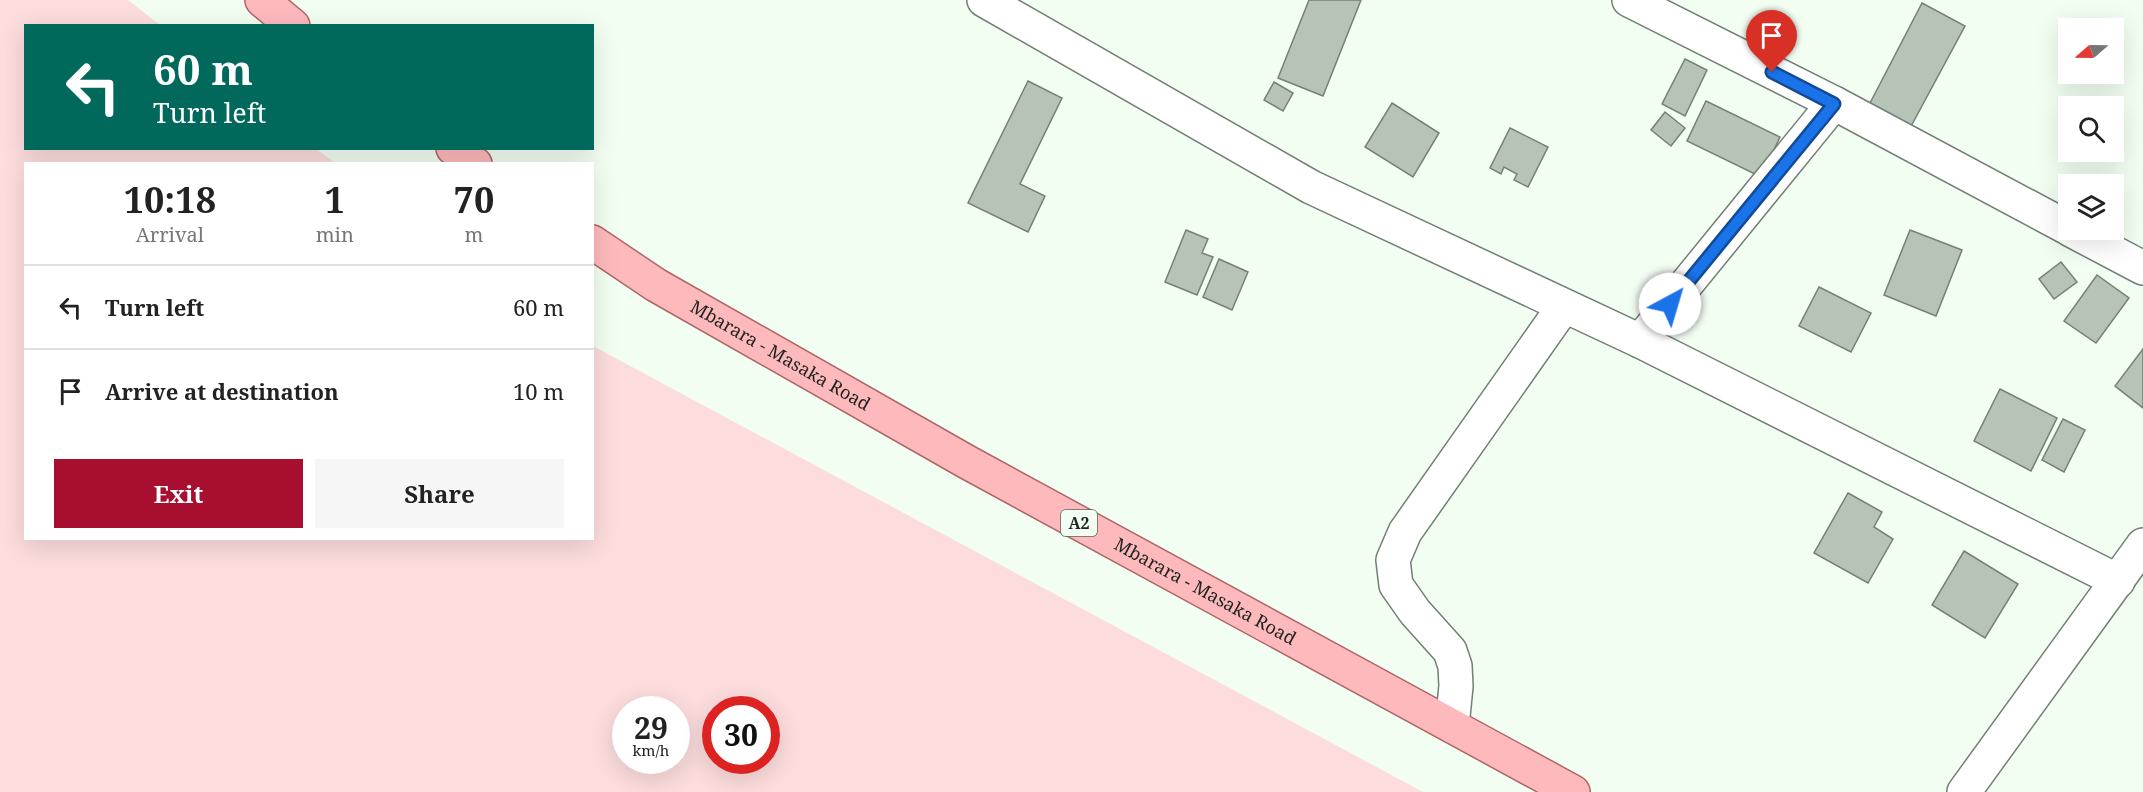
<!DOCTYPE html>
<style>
body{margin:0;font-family:"Noto Serif",serif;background:#f6f6f6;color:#222;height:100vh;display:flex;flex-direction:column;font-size:22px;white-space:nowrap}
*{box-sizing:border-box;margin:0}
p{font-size:20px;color:#767676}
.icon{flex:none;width:33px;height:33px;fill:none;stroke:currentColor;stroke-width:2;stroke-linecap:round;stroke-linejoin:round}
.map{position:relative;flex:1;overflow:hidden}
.details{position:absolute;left:24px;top:162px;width:570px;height:378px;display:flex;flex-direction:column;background:#fff;border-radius:0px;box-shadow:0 6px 24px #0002}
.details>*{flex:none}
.hud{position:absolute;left:24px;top:24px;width:570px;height:126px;border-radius:0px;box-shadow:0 6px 24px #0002;background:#00695c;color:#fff;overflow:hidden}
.needle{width:39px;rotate:250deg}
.controls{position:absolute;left:2058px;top:18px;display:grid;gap:12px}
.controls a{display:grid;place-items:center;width:66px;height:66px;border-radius:0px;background:#fff;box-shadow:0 6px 24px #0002;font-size:30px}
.speed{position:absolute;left:612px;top:696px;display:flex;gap:12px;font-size:30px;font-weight:700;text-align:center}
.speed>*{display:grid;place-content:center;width:78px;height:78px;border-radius:50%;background:#fff;box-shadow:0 6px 24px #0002;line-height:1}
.speed small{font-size:15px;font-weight:400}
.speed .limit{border:9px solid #d22;background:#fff;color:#111}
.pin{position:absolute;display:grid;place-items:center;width:51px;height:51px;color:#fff;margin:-62px -26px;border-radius:50% 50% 50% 0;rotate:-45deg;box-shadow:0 0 6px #0007}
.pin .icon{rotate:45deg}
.me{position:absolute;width:66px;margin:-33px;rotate:39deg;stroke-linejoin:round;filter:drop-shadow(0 0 4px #0008)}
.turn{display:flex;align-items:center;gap:21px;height:126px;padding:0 30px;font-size:27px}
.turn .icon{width:78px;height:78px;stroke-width:2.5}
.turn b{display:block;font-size:42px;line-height:51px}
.eta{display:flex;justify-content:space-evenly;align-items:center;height:102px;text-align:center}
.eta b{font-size:36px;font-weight:700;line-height:42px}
.primary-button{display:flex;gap:12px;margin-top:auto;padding:12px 30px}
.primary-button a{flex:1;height:69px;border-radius:0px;background:#a70e30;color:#fff;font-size:24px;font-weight:700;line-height:69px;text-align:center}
.primary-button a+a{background:#f6f6f6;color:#222}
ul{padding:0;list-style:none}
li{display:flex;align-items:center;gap:18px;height:84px;padding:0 30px;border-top:2px solid #e0e0e0}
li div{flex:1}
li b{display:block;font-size:22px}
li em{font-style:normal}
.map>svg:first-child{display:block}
.green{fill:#fcdcdc;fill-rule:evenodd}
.building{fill:#b6c4b7;stroke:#748175;stroke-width:1.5}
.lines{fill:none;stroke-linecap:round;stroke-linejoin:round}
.minor-casing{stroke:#727f73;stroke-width:36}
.primary-casing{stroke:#ae6667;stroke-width:36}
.minor{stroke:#fff;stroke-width:33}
.primary{stroke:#fdb9bb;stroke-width:33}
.route-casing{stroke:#114b97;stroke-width:15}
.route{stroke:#1a73e8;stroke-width:10}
.labels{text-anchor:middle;stroke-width:6;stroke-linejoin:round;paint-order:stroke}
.shield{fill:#f3fef3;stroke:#5e655f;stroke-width:1.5}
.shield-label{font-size:16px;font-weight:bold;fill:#1e241f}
.street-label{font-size:18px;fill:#1e241f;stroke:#f3fef3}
</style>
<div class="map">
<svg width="2143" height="792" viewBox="0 0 2143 792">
<rect width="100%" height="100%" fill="#f3fef3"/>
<path class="green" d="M0,0H128L160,25L26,26V148L316,149L335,163L26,164V538H592L593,346L1423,792H0ZM626,710H676V760H626ZM716,710H766V760H716Z"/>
<g class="building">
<path d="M1309,0H1361L1323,96L1278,78Z"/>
<path d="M1922,3L1965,26L1909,130L1868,107Z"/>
<path d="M1685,59L1707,70L1685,116L1662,104Z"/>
<path d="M1028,81L1062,98L1020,184L1045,196L1028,232L968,203Z"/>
<path d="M1274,82L1293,93L1283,111L1264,100Z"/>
<path d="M1706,101L1780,137L1761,177L1687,141Z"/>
<path d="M1392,103L1439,133L1413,177L1365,147Z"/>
<path d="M1665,112L1685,128L1671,146L1651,130Z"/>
<path d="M1510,128L1548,147L1528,187L1514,180L1517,174L1504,167L1501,174L1490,168Z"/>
<path d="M1186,230L1208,239L1202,253L1213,257L1197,295L1165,282Z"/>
<path d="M1910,230L1962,250L1936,316L1884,295Z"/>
<path d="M1219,259L1248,272L1232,310L1203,297Z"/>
<path d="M2061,262L2077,282L2054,299L2039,279Z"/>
<path d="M2097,275L2129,298L2096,343L2064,321Z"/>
<path d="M1819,287L1871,313L1851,352L1799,326Z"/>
<path d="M2143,349V408L2115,386Z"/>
<path d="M2000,389L2057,418L2031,471L1974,441Z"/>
<path d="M2063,419L2085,430L2064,472L2042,460Z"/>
<path d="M1848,493L1882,512L1874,527L1893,539L1868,583L1814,553Z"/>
<path d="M1964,551L2018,584L1985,638L1932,605Z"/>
</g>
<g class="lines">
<g class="minor-casing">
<g id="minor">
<path d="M984,0L1311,187L1640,341L2118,581"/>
<path d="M1629,0L1834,103L2068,228"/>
<path d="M2071,230L2143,268"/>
<path d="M1640,341L1834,103"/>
<path d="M1452,726L1456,686L1455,666L1450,651L1415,612L1396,585L1393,560L1405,532L1564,306"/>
<path d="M1964,792L2143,545"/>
</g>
</g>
<g class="primary-casing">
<g id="primary">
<path d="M262,0L293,26"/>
<path d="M453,148L475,164"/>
<path id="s1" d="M592,242L656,285L967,462L1573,792"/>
</g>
</g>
<use href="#minor" class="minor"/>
<use href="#primary" class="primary"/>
</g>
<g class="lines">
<g class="route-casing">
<path id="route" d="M1670,304L1834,104L1772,72"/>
</g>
<use href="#route" class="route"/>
</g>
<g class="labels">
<rect class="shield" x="1061" y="510" width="36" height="26" rx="4.5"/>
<g class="shield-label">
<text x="1079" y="529">A2</text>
</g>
<g class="street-label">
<text dy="6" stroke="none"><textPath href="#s1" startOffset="220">Mbarara - Masaka Road</textPath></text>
<text dy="6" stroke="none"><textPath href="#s1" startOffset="706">Mbarara - Masaka Road</textPath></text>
</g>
</g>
</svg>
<div class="controls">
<a><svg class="needle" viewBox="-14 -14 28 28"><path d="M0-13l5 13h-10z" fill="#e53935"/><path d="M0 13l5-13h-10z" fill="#767676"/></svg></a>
<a><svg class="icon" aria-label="search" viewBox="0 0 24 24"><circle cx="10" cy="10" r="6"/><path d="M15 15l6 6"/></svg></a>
<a><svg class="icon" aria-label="layers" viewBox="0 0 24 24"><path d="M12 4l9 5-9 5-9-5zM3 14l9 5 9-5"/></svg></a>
</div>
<div class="speed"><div>29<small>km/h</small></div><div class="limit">30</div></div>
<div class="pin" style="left:1772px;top:72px;background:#d93025"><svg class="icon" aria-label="arrive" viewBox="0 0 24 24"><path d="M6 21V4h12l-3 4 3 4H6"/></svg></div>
<svg class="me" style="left:1670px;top:304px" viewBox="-20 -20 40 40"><circle r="19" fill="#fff"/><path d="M0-13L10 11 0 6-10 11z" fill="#1a73e8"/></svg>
<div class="hud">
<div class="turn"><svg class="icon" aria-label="left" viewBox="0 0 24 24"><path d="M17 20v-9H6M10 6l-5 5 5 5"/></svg><div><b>60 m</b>Turn left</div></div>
</div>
<section class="details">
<div class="eta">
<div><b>10:18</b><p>Arrival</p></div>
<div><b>1</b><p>min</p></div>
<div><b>70</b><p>m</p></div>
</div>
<ul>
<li><svg class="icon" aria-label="left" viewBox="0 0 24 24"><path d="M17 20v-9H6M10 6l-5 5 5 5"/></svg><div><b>Turn left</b></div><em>60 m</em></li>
<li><svg class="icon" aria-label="arrive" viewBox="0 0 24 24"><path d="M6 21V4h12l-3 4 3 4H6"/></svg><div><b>Arrive at destination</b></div><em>10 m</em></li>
</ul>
<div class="primary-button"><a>Exit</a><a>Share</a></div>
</section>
</div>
